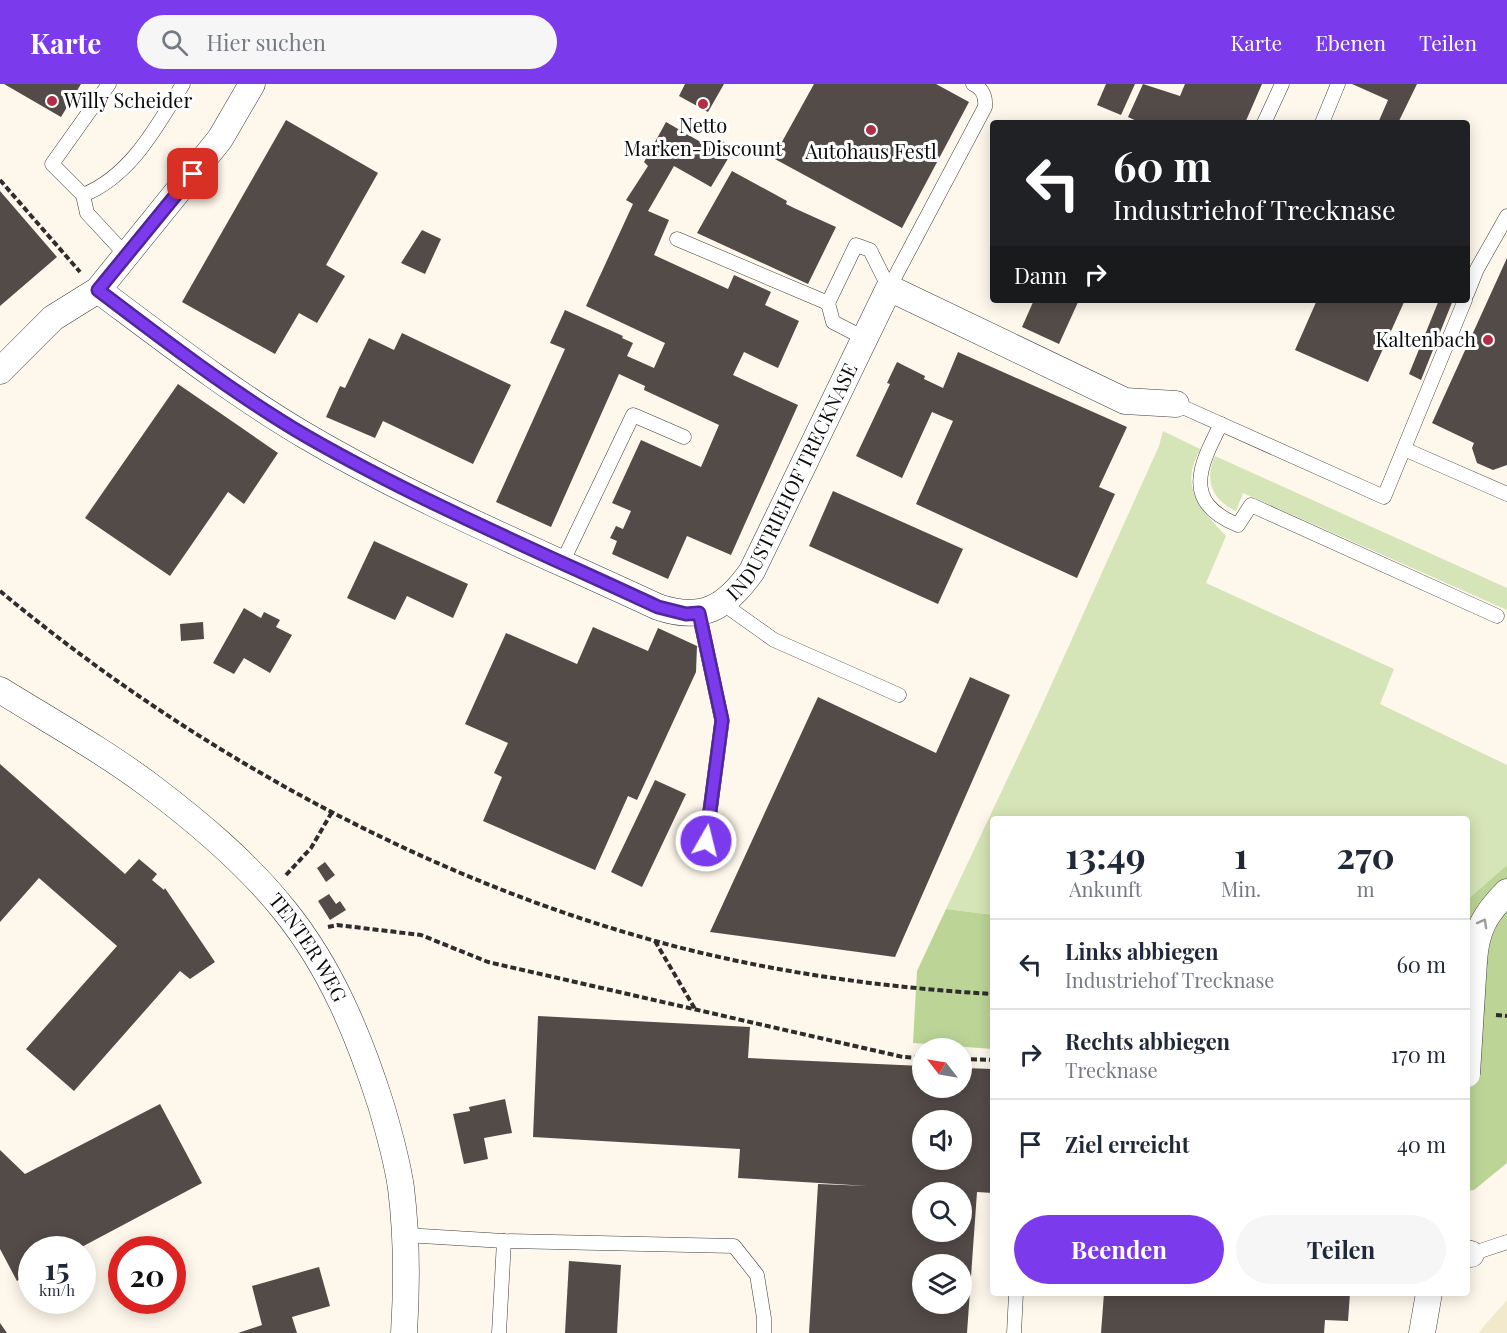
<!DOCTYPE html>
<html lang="de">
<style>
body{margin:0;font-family:"Playfair Display",serif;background:#f6f6f7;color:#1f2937;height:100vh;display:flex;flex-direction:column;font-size:22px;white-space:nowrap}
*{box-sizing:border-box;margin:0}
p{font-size:20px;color:#747a83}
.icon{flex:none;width:33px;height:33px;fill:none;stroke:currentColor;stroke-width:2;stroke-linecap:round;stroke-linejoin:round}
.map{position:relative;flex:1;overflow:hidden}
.side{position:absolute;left:990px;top:732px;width:480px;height:480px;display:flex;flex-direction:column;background:#fff;border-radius:6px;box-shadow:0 3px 15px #0003}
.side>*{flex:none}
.banner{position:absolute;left:990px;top:36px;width:480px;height:183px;border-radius:6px;box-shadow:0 3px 15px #0003;background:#202124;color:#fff;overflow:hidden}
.needle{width:39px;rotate:301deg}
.buttons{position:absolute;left:912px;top:954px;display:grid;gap:12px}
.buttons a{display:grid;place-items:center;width:60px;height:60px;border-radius:50%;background:#fff;box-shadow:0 3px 15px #0003;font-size:30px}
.speed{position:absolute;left:18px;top:1152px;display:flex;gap:12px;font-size:30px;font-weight:700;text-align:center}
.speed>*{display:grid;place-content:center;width:78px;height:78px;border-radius:50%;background:#fff;box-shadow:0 3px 15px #0003;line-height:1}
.speed small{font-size:15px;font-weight:400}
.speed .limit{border:9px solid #d22;background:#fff;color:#111}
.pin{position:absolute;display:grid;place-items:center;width:51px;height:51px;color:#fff;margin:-26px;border-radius:12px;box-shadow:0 3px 9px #0006}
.me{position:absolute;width:66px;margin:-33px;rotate:8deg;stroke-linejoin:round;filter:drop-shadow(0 0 4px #0008)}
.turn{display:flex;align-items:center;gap:21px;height:126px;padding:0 24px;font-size:27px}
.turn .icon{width:78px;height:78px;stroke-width:2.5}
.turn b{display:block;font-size:42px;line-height:51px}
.then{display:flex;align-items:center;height:57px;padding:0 24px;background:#0003;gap:12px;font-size:22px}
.eta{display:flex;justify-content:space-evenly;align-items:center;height:102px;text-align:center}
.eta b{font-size:36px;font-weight:700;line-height:42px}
.primary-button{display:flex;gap:12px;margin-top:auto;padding:12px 24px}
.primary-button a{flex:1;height:69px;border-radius:36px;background:#7c3aed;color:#fff;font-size:24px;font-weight:700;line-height:69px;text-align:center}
.primary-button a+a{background:#f6f6f7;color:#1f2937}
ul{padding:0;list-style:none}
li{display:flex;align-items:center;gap:18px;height:90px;padding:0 24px;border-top:2px solid #e0e1e3}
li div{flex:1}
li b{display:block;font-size:22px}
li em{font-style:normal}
header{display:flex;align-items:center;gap:36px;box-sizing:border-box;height:84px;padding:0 30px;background:#7c3aed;color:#fff}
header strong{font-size:28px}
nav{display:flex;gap:33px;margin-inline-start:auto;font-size:21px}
.search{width:420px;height:54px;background:#f6f6f7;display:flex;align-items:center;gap:15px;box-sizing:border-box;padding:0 21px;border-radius:33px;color:#747a83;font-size:22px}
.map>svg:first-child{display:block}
.farmland{fill:#f2e9cd}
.green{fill:#d6e5b7}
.forest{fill:#bcd597}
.building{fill:#534b48;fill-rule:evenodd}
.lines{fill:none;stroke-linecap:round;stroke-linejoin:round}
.service-casing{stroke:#3e3e3e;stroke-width:15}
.minor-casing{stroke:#3e3e3e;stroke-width:27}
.path{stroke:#2d2d2d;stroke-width:4;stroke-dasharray:6 3;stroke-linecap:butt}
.service{stroke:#fff;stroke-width:14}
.minor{stroke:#fff;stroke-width:26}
.minor-bridge-casing{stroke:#3e3e3e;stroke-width:27;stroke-linecap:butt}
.minor-bridge{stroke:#fff;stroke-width:26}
.oneway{stroke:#9d9d9d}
.route-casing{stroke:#51269a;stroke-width:15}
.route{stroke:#7c3aed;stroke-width:10}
.poi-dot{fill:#b22d46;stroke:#fff;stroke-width:2}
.labels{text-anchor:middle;stroke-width:6;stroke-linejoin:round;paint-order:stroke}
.poi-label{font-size:20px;fill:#0b0b0b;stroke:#fff}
.street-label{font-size:20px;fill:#0b0b0b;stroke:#fff}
</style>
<header>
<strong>Karte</strong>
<div class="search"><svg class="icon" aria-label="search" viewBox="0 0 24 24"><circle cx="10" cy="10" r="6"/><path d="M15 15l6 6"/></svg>Hier suchen</div>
<nav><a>Karte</a><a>Ebenen</a><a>Teilen</a></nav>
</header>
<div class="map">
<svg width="1507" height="1249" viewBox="0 0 1507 1249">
<rect width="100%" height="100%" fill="#fef7eb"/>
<path class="farmland" d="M1507,1216V1249H1479L1484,1242Z"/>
<g class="green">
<path d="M1163,347L1200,365C1197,372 1193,380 1192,387C1187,414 1210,435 1226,452L1206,499L1394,585L1380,620L1507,681V781L1467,816V735H993V831L946,825L1039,628L1159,362Z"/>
<path d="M1215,372L1507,504V526L1243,409L1236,427C1212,416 1204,396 1215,372Z"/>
</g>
<g class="forest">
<path d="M1507,781V1079L1474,1106L1467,1107V816Z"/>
<path d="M946,825L993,831V965L913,959L917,887Z"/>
</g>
<g class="building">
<path d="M4,0H81L61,33Z"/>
<path d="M685,0H724L708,28L679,12Z"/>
<path d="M814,0H936L969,18L902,144L773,74Z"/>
<path d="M1106,0H1135L1121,31L1097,21Z"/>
<path d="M1143,0L1180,12L1185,0H1262L1245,39H1141L1128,33Z"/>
<path d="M1352,0H1417L1398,39H1378L1388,16Z"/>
<path d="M286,36L378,89L326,181L345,192L317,239L299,229L275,270L182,218Z"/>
<path d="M666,38L711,64L717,54L729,61L725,71L729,73L711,103L674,82L648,127L669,136L654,171L728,205L734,191L771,208L765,221L799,237L778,284L744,268L733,291L798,321L731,471L687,452L668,495L612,470L617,457L610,454L616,442L623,445L631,427L612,419L641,356L701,383L719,341L644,306L645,302L619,290L551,443L496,418L565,265L550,259L565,226L623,252L622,254L633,259L627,272L654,284L665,259L586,222L633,120L626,116L648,82L644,78Z"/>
<path d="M732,87L787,117L786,120L794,124L836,143L808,200L697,149Z"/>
<path d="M0,107L57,173L0,222Z"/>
<path d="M422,146L441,155L425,190L401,179Z"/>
<path d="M1507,174V381L1493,386L1477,379L1472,364L1474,359L1432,339Z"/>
<path d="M1034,216H1079L1059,260L1022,243Z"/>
<path d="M1317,216H1405L1368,298L1295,266Z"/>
<path d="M1439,216H1453L1421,296L1409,290Z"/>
<path d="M402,249L511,301L473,380L383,337L375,354L326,333L340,302L345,304L369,254L394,266Z"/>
<path d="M958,268L1127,343L1099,403L1115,410L1077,494L916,420L953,337L932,328L902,394L856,372L890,300L887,299L897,278L925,292L924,295L943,304Z"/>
<path d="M178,300L278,369L244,420L228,408L170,492L85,434Z"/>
<path d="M833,407L963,465L938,520L809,462Z"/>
<path d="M374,457L468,500L453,534L407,512L395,536L347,514Z"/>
<path d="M244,524L261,534L264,528L280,536L276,543L292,551L270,589L244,574L234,590L213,579Z"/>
<path d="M203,538L204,555L181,557L180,540Z"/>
<path d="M593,543L648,567L658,544L697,562L696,588L637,716L628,712L595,786L483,737L502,693L494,689L508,659L465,640L506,549L577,580Z"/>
<path d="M970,593L1010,611L895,873L710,848L818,613L936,669Z"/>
<path d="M0,680L125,790L139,775L157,790L152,796L164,806L165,804L215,878L190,895L180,887L74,1007L26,965L117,862L39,794L0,838Z"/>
<path d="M655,696L686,710L642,803L611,788Z"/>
<path d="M325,778L335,791L326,798L317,784Z"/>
<path d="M329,810L336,820L340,817L346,826L330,836L318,817Z"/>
<path d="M538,932L750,943L748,974L922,982V1004H962V984L993,985V1109L977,1108L967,1249H809L818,1100L868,1102L738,1094L740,1065L533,1053ZM922,1036H962V1076H922ZM922,1108H962V1148H922ZM922,1180H962V1220H922Z"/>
<path d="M505,1015L512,1049L484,1054L488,1075L464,1080L453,1030L470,1027L469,1023Z"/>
<path d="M160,1020L202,1099L76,1166H32V1189L17,1197L0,1165V1066L25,1090Z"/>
<path d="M569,1177L621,1181L617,1249H565Z"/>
<path d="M319,1183L330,1222L292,1233L297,1249H238L262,1241L252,1202Z"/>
<path d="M1104,1209H1350L1348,1237L1325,1236L1324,1249H1101Z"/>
<path d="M0,1239L7,1249H0Z"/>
</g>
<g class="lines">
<g class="service-casing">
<g id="service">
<path d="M109,0L52,80L83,111L87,129L126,171"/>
<path d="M1264,39L1282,0"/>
<path d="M1322,39L1338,0"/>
<path d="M83,111C131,92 157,42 183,0"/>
<path d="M677,155L828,219L856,161L870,166L889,204"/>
<path d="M889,204L985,23C986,12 983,5 973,0"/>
<path d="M1467,210L1477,185L1507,132"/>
<path d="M828,219L833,238L864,254"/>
<path d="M1176,320L1384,413L1465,216"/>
<path d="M1221,340C1200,381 1181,418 1238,441L1251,421L1497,532"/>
<path d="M1404,365L1507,410"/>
<path d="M562,479L633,331L684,353"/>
<path d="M722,519L774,556L899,611"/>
<path d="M699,529L722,637L706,757"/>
<path d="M405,1151L504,1157L734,1162L757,1191L764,1234V1249"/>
<path d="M1471,1170L1507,1158"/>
<path d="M499,1249L504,1157"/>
<path d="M1014,1249L1016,1209"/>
</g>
</g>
<g class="minor-casing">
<g id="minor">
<path id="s1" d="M98,206C165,256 233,309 306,352C418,418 540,468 658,523C702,538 726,524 752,487L889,204L1125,317L1176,320"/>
<path d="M0,287L53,234L98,206L220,55L252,0"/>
<path id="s2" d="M0,606C50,637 102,666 149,701C198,738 247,779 285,827C331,884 359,952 381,1021C389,1048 397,1076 401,1104C407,1152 407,1201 404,1249"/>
<path d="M1474,877C1476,846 1485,830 1507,808"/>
<path d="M1467,1169L1471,1170"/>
<path d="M1422,1249L1429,1209"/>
</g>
</g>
<g class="path">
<path d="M0,96L80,188"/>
<path d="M0,507C181,658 405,784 631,850C748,885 872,903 993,910"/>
<path d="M286,791L311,764L332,728"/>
<path d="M328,843L337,841L421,851L488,878L903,973L922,974"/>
<path d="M655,857L695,925"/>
<path d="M1496,931L1507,932"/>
<path d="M962,975L993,976"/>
</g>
<use href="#service" class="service"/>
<use href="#minor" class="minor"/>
<g class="minor-bridge-casing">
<path id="minor-bridge" d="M1467,990L1474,877"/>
</g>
<use href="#minor-bridge" class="minor-bridge"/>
</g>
<defs><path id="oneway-chevron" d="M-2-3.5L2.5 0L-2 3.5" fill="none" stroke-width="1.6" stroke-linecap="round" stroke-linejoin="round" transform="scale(1.5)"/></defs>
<use class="oneway" href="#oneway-chevron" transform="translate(1483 839) rotate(-61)"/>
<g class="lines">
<g class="route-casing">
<path id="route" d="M193,90L98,206C165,257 233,309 306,352C419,417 540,468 658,523L686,530L699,529L722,636L706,757"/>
</g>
<use href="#route" class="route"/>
</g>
<g class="poi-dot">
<circle cx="52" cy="17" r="6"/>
<circle cx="703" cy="20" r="6"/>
<circle cx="871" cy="46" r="6"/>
<circle cx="1488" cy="256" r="6"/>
</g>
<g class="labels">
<g class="poi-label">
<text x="64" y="24" text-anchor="start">Willy Scheider</text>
<text x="703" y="49">Netto<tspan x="703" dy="23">Marken-Discount</tspan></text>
<text x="871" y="75">Autohaus Festl</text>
<text x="1476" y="263" text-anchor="end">Kaltenbach</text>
</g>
<g class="street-label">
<text dy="7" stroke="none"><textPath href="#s1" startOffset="854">INDUSTRIEHOF TRECKNASE</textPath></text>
<text dy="7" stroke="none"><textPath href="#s2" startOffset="406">TENTER WEG</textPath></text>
</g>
</g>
</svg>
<div class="buttons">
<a><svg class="needle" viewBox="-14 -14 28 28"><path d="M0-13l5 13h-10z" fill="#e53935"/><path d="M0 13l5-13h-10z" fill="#747a83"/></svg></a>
<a><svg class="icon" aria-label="sound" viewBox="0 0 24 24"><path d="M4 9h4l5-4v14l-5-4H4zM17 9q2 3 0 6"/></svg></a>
<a><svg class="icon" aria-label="search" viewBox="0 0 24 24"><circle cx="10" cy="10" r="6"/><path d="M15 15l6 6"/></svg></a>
<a><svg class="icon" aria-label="layers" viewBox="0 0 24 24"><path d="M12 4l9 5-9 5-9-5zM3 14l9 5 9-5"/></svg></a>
</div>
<div class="speed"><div>15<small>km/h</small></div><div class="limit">20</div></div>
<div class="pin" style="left:193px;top:90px;background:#d93025"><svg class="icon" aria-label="arrive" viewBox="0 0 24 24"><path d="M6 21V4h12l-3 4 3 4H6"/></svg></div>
<svg class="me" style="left:706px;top:757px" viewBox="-20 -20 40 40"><circle r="17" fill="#7c3aed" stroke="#fff" stroke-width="3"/><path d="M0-11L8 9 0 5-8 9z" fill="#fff"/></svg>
<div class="banner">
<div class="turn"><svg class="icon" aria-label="left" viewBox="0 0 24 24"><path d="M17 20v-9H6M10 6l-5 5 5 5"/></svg><div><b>60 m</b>Industriehof Trecknase</div></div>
<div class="then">Dann<svg class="icon" aria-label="right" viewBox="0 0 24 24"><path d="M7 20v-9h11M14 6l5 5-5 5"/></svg></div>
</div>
<section class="side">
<div class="eta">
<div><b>13:49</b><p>Ankunft</p></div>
<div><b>1</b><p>Min.</p></div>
<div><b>270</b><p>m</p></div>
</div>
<ul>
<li><svg class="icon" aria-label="left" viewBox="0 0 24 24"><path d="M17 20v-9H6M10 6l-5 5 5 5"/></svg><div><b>Links abbiegen</b><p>Industriehof Trecknase</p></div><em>60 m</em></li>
<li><svg class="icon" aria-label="right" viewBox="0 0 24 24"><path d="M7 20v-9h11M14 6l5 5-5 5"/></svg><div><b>Rechts abbiegen</b><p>Trecknase</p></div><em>170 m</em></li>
<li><svg class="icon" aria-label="arrive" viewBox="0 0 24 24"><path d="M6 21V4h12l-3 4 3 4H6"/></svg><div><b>Ziel erreicht</b></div><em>40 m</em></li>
</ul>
<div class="primary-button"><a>Beenden</a><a>Teilen</a></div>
</section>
</div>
